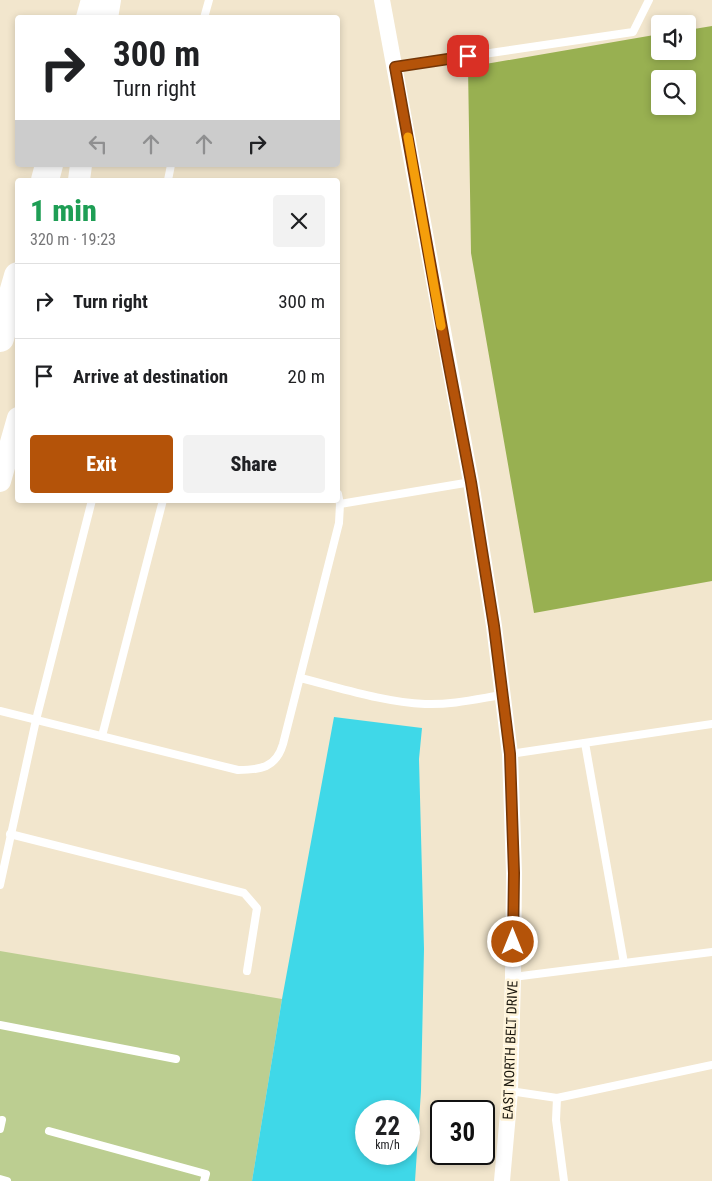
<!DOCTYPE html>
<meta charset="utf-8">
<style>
body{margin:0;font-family:"Roboto Condensed",sans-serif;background:#f2f2f2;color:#202124;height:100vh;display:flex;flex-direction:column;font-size:19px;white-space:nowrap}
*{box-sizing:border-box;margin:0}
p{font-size:16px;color:#757577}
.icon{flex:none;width:28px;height:28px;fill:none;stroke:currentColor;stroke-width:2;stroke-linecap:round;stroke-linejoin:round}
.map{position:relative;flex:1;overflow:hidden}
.panel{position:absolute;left:15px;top:178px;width:325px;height:325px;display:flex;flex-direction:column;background:#fff;border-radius:5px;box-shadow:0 2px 8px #0003}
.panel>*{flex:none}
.hud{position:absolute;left:15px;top:15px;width:325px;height:152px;border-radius:5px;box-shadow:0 2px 8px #0003;background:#fff;color:#202124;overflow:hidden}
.buttons{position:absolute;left:651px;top:15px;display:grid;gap:10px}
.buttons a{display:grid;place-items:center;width:45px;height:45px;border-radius:5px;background:#fff;box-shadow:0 2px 8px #0003;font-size:25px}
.speed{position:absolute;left:355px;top:1100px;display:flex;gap:10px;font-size:25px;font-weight:700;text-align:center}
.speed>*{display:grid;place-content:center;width:65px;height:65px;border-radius:50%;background:#fff;box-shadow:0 2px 8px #0003;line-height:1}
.speed small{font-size:12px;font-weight:400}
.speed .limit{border:2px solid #111;border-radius:8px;background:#fff;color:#111}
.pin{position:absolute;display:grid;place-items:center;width:42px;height:42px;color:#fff;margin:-21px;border-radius:10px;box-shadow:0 2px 8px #0006}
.me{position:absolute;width:55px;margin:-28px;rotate:0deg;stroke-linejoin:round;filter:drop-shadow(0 0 4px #0008)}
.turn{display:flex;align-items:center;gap:18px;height:105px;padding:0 15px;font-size:22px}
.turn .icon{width:65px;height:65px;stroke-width:2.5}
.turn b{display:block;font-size:35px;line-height:42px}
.lanes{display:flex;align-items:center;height:48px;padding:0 15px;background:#0003;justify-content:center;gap:25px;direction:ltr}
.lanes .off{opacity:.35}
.round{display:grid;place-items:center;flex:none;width:52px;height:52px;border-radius:5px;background:#f2f2f2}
.head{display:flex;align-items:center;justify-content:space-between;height:85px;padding:0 15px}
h1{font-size:30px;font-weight:800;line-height:38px;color:#1e9e55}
.cta{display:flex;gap:10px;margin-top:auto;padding:10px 15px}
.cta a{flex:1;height:58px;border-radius:5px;background:#b45309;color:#fff;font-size:20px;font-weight:800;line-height:58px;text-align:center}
.cta a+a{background:#f2f2f2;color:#202124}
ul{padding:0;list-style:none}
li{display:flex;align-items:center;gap:15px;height:75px;padding:0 15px;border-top:1px solid #e0e0e0}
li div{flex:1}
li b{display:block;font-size:19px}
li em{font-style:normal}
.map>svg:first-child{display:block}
.green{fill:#bcce91}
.forest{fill:#98b051;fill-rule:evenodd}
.water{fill:#3fd8e8;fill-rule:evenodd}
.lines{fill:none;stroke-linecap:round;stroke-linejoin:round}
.service{stroke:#fff;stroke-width:8}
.minor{stroke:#fff;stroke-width:16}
.secondary{stroke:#fff;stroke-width:22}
.motorway{stroke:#fff;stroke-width:28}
.route-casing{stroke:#753606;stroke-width:12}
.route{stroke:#b45309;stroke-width:9}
.slow{stroke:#f59e0b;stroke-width:9}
.labels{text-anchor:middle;stroke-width:5;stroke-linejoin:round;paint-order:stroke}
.street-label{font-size:14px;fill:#18140b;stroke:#fff4da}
</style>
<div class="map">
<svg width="712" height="1181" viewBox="0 0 712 1181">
<rect width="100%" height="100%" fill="#f2e6cd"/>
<path class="green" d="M0,951L282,999L252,1181H0Z"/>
<path class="forest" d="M712,26V581L534,613L471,253L468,67L660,34V51H688V30ZM660,79H688V106H660Z"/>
<path class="water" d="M334,717L422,728L419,759L424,949L421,1091L415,1181H252L282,999ZM366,1111H409V1154H366Z"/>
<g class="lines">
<g class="service">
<path d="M204,18L209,0"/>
<path d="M395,67L633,32L649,0"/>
<path d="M168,180L171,165"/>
<path d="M340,504L471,482"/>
<path d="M300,678C341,688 383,702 425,704C451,705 477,699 502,695"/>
<path d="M0,711L238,770C260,770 276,768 283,744L339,523L340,504L338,494"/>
<path d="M102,736L163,500"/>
<path d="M585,743L624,963"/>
<path d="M510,754L712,724"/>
<path d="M10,834L244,893L257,908L247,971"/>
<path d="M0,885L36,720L92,500"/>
<path d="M513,977L712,952"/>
<path d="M0,1025L176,1059"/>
<path d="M510,1091L557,1098L712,1065"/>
<path d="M557,1098L556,1120L564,1181"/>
<path d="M0,1129L2,1120"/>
<path d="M49,1131L206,1174L204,1181"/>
<path d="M0,1179L7,1181"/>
</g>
<path class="minor" d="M382,0L471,482L494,626L510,754L514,873L513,977L510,1091L502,1181"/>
<g class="secondary">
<path d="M107,18L110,0"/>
<path d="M79,180L81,165"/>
<path d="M0,481L18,418"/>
</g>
<g class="motorway">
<path d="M90,18L95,0"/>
<path d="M45,180L49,165"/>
<path d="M0,338L18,276"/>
</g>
</g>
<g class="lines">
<g class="route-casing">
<path id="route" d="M468,56L395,67L445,345L471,482L494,626L510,754L514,873L513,942"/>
</g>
<use href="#route" class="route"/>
<path class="slow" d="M408,137L441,326"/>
</g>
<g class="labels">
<g class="street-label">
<text transform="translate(510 1050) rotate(-88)" y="5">EAST NORTH BELT DRIVE</text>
</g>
</g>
</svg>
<div class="buttons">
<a><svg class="icon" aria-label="sound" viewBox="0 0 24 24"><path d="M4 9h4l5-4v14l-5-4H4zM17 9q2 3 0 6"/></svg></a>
<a><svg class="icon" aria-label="search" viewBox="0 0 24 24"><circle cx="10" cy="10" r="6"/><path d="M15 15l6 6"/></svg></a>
</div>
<div class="speed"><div>22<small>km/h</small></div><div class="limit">30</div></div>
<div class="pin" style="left:468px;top:56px;background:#d93025"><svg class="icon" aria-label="arrive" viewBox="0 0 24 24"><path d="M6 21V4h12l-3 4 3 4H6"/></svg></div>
<svg class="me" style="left:513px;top:942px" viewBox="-20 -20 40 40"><circle r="17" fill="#b45309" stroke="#fff" stroke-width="3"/><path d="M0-11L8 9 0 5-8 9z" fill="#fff"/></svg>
<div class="hud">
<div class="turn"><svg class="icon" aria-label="right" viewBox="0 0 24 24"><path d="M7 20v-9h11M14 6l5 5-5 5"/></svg><div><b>300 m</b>Turn right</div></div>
<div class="lanes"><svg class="icon off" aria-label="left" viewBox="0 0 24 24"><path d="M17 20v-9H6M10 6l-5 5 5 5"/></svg><svg class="icon off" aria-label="ahead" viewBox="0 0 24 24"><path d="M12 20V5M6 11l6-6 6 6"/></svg><svg class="icon off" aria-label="ahead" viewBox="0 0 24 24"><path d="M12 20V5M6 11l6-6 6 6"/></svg><svg class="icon" aria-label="right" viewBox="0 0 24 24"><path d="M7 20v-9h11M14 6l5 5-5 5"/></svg></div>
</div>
<section class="panel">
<div class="head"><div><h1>1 min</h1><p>320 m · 19:23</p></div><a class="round"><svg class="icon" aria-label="close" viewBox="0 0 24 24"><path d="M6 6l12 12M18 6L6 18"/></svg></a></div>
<ul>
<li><svg class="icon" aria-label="right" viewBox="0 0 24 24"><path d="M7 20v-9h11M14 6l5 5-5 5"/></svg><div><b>Turn right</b></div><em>300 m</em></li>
<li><svg class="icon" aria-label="arrive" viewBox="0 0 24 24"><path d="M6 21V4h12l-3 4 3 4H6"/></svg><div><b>Arrive at destination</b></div><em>20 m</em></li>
</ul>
<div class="cta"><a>Exit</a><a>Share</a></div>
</section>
</div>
